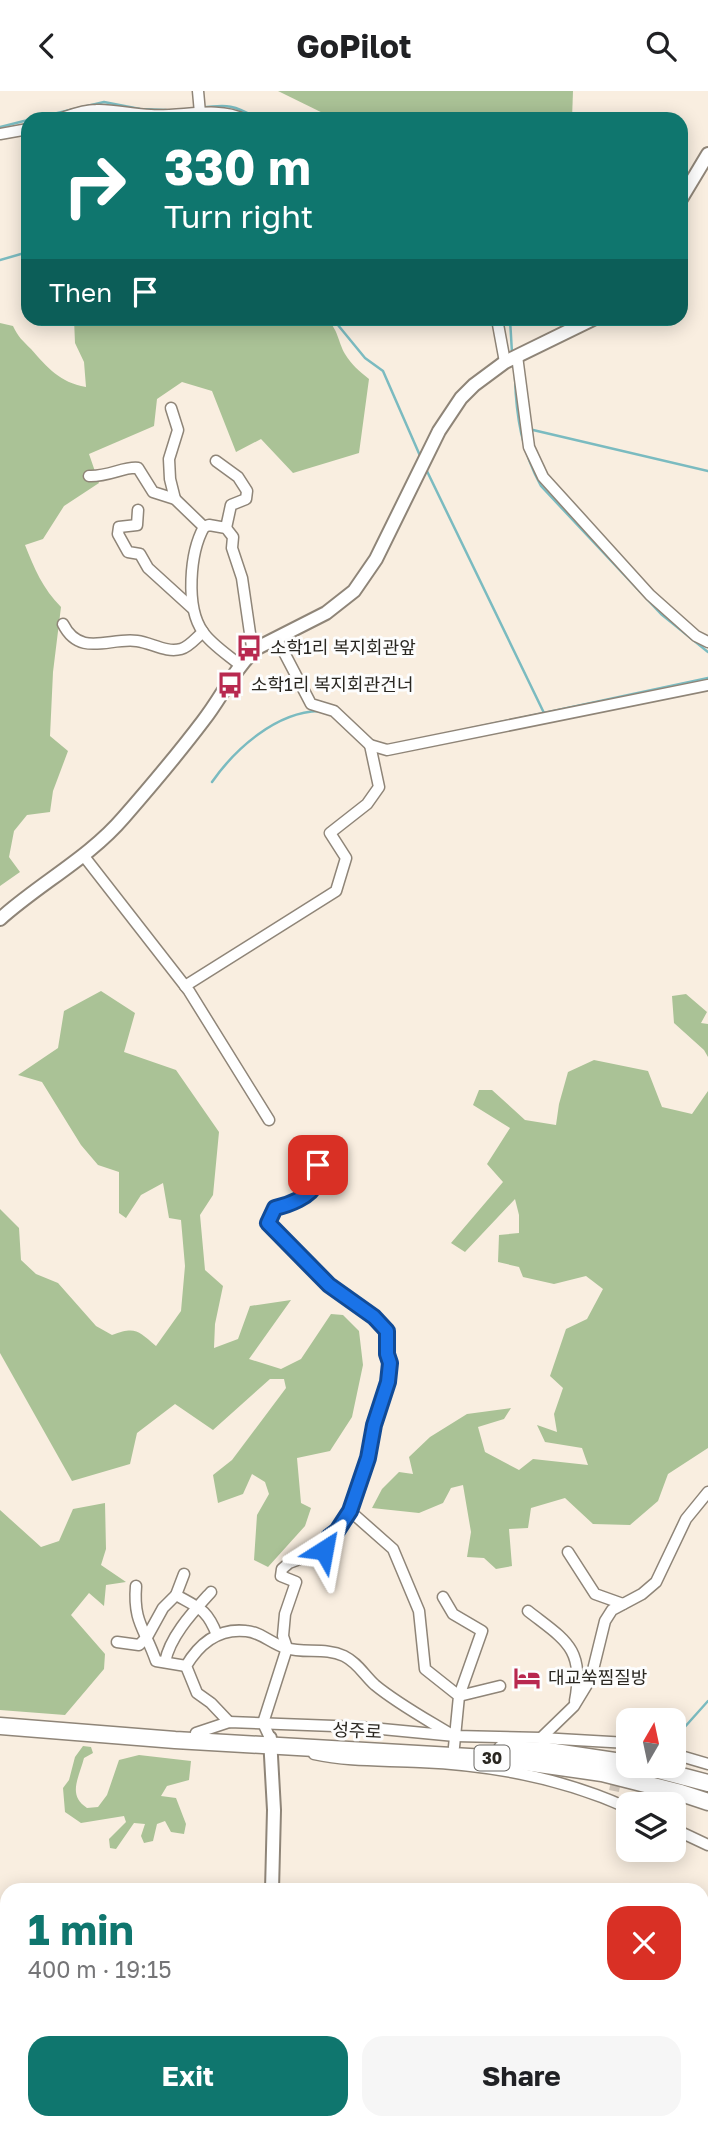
<!DOCTYPE html>
<meta charset="utf-8">
<style>
body{margin:0;font-family:"Golos Text","Noto Sans KR",sans-serif;background:#f6f6f6;color:#202124;height:100vh;display:flex;flex-direction:column;font-size:26px;white-space:nowrap}
*{box-sizing:border-box;margin:0}
p{font-size:23px;color:#757577}
.icon{flex:none;width:38px;height:38px;fill:none;stroke:currentColor;stroke-width:2;stroke-linecap:round;stroke-linejoin:round}
.map{position:relative;flex:1;overflow:hidden}
.drawer{position:absolute;left:0px;top:1792px;width:709px;height:247px;display:flex;flex-direction:column;background:#fff;border-radius:21px 21px 0 0;box-shadow:0 4px 18px #0003}
.drawer>*{flex:none}
.banner{position:absolute;left:21px;top:21px;width:667px;height:214px;border-radius:21px;box-shadow:0 4px 18px #0003;background:#0f766e;color:#fff;overflow:hidden}
.needle{width:46px;rotate:9deg}
.fabs{position:absolute;left:616px;top:1617px;display:grid;gap:14px}
.fabs a{display:grid;place-items:center;width:70px;height:70px;border-radius:14px;background:#fff;box-shadow:0 4px 18px #0003;font-size:35px}
.pin{position:absolute;display:grid;place-items:center;width:60px;height:60px;color:#fff;margin:-30px;border-radius:14px;box-shadow:0 4px 10px #0006}
.me{position:absolute;width:77px;margin:-38px;rotate:34deg;stroke-linejoin:round;filter:drop-shadow(0 0 5px #0008)}
.turn{display:flex;align-items:center;gap:24px;height:147px;padding:0 28px;font-size:32px}
.turn .icon{width:91px;height:91px;stroke-width:2.5}
.turn b{display:block;font-size:49px;line-height:60px}
.then{display:flex;align-items:center;height:66px;padding:0 28px;background:#0003;gap:14px;font-size:26px}
.round{display:grid;place-items:center;flex:none;width:74px;height:74px;border-radius:21px;background:#f6f6f6}
.head{display:flex;align-items:center;justify-content:space-between;height:119px;padding:0 28px}
h1{font-size:42px;font-weight:700;line-height:52px;color:#0f766e}
.button{display:flex;gap:14px;margin-top:auto;padding:14px 28px}
.button a{flex:1;height:80px;border-radius:21px;background:#0f766e;color:#fff;font-size:28px;font-weight:700;line-height:80px;text-align:center}
.button a+a{background:#f6f6f6;color:#202124}
header{display:flex;justify-content:space-between;align-items:center;height:91px;padding:0 28px;background:#fff;font-size:32px;font-weight:700}
.map>svg:first-child{display:block}
.forest{fill:#aac296}
.lines{fill:none;stroke-linecap:round;stroke-linejoin:round}
.stream{stroke:#7bbbc0;stroke-width:2.5}
.minor-tunnel{stroke:#d0c6ba;stroke-width:10;stroke-dasharray:10 5;stroke-linecap:butt}
.minor-casing{stroke:#8f8578;stroke-width:13}
.tertiary-casing{stroke:#8f8578;stroke-width:16}
.trunk-casing{stroke:#8f8578;stroke-width:19}
.minor{stroke:#fff;stroke-width:10}
.tertiary{stroke:#fff;stroke-width:12}
.trunk{stroke:#fff;stroke-width:16}
.route-casing{stroke:#114b97;stroke-width:18}
.route{stroke:#1a73e8;stroke-width:12}
.labels{text-anchor:middle;stroke-width:6;stroke-linejoin:round;paint-order:stroke}
.shield{fill:#fdfdfd;stroke:#696763;stroke-width:2}
.shield-label{font-size:16px;font-weight:bold;fill:#2a2721}
.poi-label{font-size:18px;fill:#2a2721;stroke:#fdfdfd;text-anchor:start}
.street-label{font-size:18px;fill:#2a2721;stroke:#fdfdfd}
</style>
<header><svg class="icon" aria-label="back" viewBox="0 0 24 24"><path d="M15 5l-7 7 7 7"/></svg>GoPilot<svg class="icon" aria-label="search" viewBox="0 0 24 24"><circle cx="10" cy="10" r="6"/><path d="M15 15l6 6"/></svg></header>
<div class="map">
<svg width="708" height="2038" viewBox="0 0 708 2038">
<rect width="100%" height="100%" fill="#f9eee0"/>
<g class="forest">
<path d="M278,0H573L572,28H335Z"/>
<path d="M74,228H326C338,237 338,251 345,263C352,274 359,280 369,288L359,362L293,382L261,348L236,361L212,300L182,291L157,308L154,335L89,363L99,392L64,415L43,448L25,454C34,477 43,498 61,516L53,581L50,645L68,660L53,700L50,721L27,724L14,740L9,766L20,781L0,795V232L13,235C18,246 23,250 31,258C48,277 59,291 86,296L84,271L75,252Z"/>
<path d="M101,900L135,922L124,961L176,979L219,1041L213,1104L200,1124L205,1179L223,1195L215,1233L214,1257L238,1248L250,1215L291,1209L249,1268L281,1278L301,1268L331,1223L343,1224L359,1240L363,1274L352,1326L330,1360L297,1367L301,1412L311,1417L305,1435L268,1476L254,1469L257,1424L269,1403L265,1391L252,1383L243,1403L218,1412L213,1384L232,1369L286,1297L284,1288H270L213,1339L175,1313L137,1342L130,1373L72,1390L0,1262V1118L19,1137L21,1169L36,1183L58,1192L96,1235L112,1244C136,1235 138,1240 156,1255L181,1220L185,1175L181,1129L169,1127L163,1092L141,1104L126,1127L119,1122V1081L98,1074L81,1054L42,991L18,984L58,957L64,920Z"/>
<path d="M686,903L707,921L701,932L708,933V966L704,959L674,932L672,905Z"/>
<path d="M594,969L648,980L662,1016L692,1023L708,1000V1357L668,1383L658,1410L630,1434L593,1433L565,1407L531,1417L528,1437L509,1438L512,1475L496,1478L484,1467L467,1466L471,1441L463,1394L451,1397L443,1412L419,1422L372,1417L382,1398L399,1381L413,1383L409,1366L430,1346L467,1323L511,1317L504,1328L478,1336L485,1361L519,1379L533,1368L588,1374L582,1357L545,1351L537,1334L557,1341L554,1323L563,1297L550,1285L566,1238L587,1228L603,1198L586,1185L554,1193L523,1186L519,1176L498,1171L499,1144L519,1142V1124L515,1108L465,1161L451,1152L503,1091L487,1073L510,1037L473,1014L479,999H492L525,1029L556,1034L559,1013L568,981Z"/>
<path d="M105,1412L106,1458L101,1474L126,1491L106,1494L104,1515L89,1502L71,1524L105,1563L104,1578L65,1624L0,1619V1419L41,1456L59,1450L73,1418Z"/>
<path d="M83,1655L91,1656L93,1662L84,1667C79,1687 67,1704 87,1717L98,1716L107,1704L119,1669L139,1664L191,1670L189,1689L167,1695L161,1705L176,1707L186,1733L184,1743L171,1741L165,1730L157,1733L153,1750L144,1752L141,1745L145,1733L134,1732L116,1758L110,1757L109,1748L126,1731L124,1725L81,1732L65,1721L63,1697L69,1689L75,1666Z"/>
</g>
<g class="lines">
<g class="stream">
<path d="M201,17C227,13 235,14 258,28"/>
<path d="M32,28L104,11L140,18L166,19"/>
<path d="M0,36L28,29"/>
<path d="M0,169L28,161"/>
<path d="M333,228L365,267L383,280L421,367"/>
<path d="M510,228L512,262"/>
<path d="M515,286C516,326 522,360 541,395L661,523L708,561"/>
<path d="M533,339L708,380"/>
<path d="M425,376L544,622L708,587"/>
<path d="M444,643L544,622"/>
<path d="M212,691C235,658 276,621 319,620"/>
<path d="M674,1648L708,1610"/>
</g>
<path class="minor-tunnel" d="M614,1700L622,1661"/>
<g class="minor-casing">
<g id="minor">
<path d="M198,0L200,22"/>
<path d="M59,28C71,24 83,19 96,19C114,18 133,24 151,24C181,26 218,15 243,28"/>
<path d="M0,43L28,38"/>
<path d="M497,228L505,271"/>
<path d="M517,265L529,356L543,386L650,504L696,545L708,551"/>
<path d="M171,317L178,339L169,368L170,388L175,408"/>
<path d="M216,370L238,386L247,400L246,408L231,414L226,437"/>
<path d="M89,385C108,386 125,375 138,377L153,401L175,408L204,436L209,434L226,437L233,446L232,457L242,487L252,556L249,565"/>
<path d="M138,419L137,434L119,436L118,443L128,461L140,463L148,477L192,517"/>
<path d="M204,436C190,461 185,516 203,541C211,553 228,564 240,574"/>
<path d="M63,533C80,567 110,546 137,550C152,552 166,562 181,558C189,556 196,547 203,541"/>
<path d="M277,548L311,613L334,620L370,654L387,659L708,594"/>
<path d="M83,764L189,900L269,1029"/>
<path d="M185,895L336,800L346,767L330,742L367,713L379,696L370,654"/>
<path d="M319,1057C317,1092 315,1109 275,1117L268,1132L329,1194L375,1226L387,1240V1263L390,1272L388,1291L374,1334L368,1368L350,1420L393,1458L419,1520L425,1578L459,1605L454,1656"/>
<path d="M568,1461L595,1503L623,1513"/>
<path d="M136,1495C133,1531 145,1538 156,1570L186,1575"/>
<path d="M176,1504C199,1517 207,1518 217,1544"/>
<path d="M443,1506L453,1523L482,1540L459,1605L500,1595"/>
<path d="M528,1520C565,1549 585,1557 575,1610"/>
<path d="M117,1551L139,1554L147,1546L163,1517L176,1504L184,1483"/>
<path d="M165,1571C170,1545 193,1521 211,1501"/>
<path d="M229,1631L211,1612L197,1602L186,1575C199,1553 218,1537 246,1540C261,1541 272,1553 286,1557C304,1563 325,1556 344,1565C358,1572 364,1584 375,1594C398,1613 426,1628 452,1644"/>
<path d="M196,1642L229,1631L361,1636L455,1645L541,1647L574,1615L591,1587L605,1530L612,1519L642,1503L656,1491L686,1428L708,1401"/>
<path d="M270,1647L263,1632L287,1557L283,1545L285,1523L296,1491L281,1485L282,1478L289,1472L324,1459C330,1444 341,1433 350,1420"/>
<path d="M541,1647L628,1652"/>
<path d="M314,1663C350,1671 384,1669 420,1671C493,1674 562,1687 628,1717"/>
<path d="M674,1663L708,1673"/>
<path d="M674,1738L708,1754"/>
<path d="M0,2031L4,2038"/>
</g>
</g>
<g class="tertiary-casing">
<g id="tertiary">
<path d="M681,108L708,63"/>
<path d="M0,828C40,792 89,767 124,726C151,695 178,663 203,630C222,606 233,579 257,557L326,522L354,500L376,468L439,340L461,307L474,294L505,271L593,228"/>
<path d="M270,1647L274,1719L272,1799"/>
<path d="M129,2038L133,2032"/>
</g>
</g>
<g class="trunk-casing">
<g id="trunk">
<path d="M0,1635L175,1649L504,1668L602,1682L681,1702L708,1711"/>
<path d="M502,1658L548,1660L628,1672"/>
<path d="M643,1675L708,1692"/>
</g>
</g>
<use href="#minor" class="minor"/>
<use href="#tertiary" class="tertiary"/>
<use href="#trunk" class="trunk"/>
</g>
<g class="lines">
<g class="route-casing">
<path id="route" d="M318,1074C317,1079 318,1087 316,1092C311,1106 288,1114 275,1117L268,1132L329,1194L374,1226L387,1240V1263L390,1272L388,1291L374,1334L368,1367L350,1420L337,1440L329,1446L324,1459"/>
</g>
<use href="#route" class="route"/>
</g>
<defs>
<g id="bus-bare" transform="scale(2.1)"><path d="M-5-6H5V4H4V6H2V4H-2V6H-4V4H-5ZM-3.5-4V0h7V-4ZM-3.5 1.2v1.5H-2V1.2ZM2 1.2v1.5H3.5V1.2Z" fill="#b8284f" stroke="#fdfdfd" stroke-width="2.5" paint-order="stroke"/></g>
<g id="hotel-bare" transform="scale(2.1)"><path d="M-6-4.5h1.5V1H6V5H4.5V3h-9V5H-6ZM-4 0a1.8 1.8 0 1 1 3.6 0ZM.5 0V-2.5h3Q6-2.5 6 0Z" fill="#b8284f" stroke="#fdfdfd" stroke-width="2.5" paint-order="stroke"/></g>
</defs>
<g fill-rule="evenodd">
<use href="#bus-bare" x="249" y="557"/>
<use href="#bus-bare" x="230" y="594"/>
<use href="#hotel-bare" x="527" y="1587"/>
</g>
<g class="labels">
<rect class="shield" x="474.5" y="1654.5" width="35" height="25" rx="5"/>
<g class="shield-label">
<text x="492" y="1673">30</text>
</g>
<g class="poi-label">
<text x="270" y="563">소학1리 복지회관앞</text>
<text x="251" y="600">소학1리 복지회관건너</text>
<text x="548" y="1593">대교쑥찜질방</text>
</g>
<g class="street-label">
<text transform="translate(357 1640) rotate(3)" y="6">성주로</text>
</g>
</g>
</svg>
<div class="fabs">
<a><svg class="needle" viewBox="-14 -14 28 28"><path d="M0-13l5 13h-10z" fill="#e53935"/><path d="M0 13l5-13h-10z" fill="#757577"/></svg></a>
<a><svg class="icon" aria-label="layers" viewBox="0 0 24 24"><path d="M12 4l9 5-9 5-9-5zM3 14l9 5 9-5"/></svg></a>
</div>
<div class="pin" style="left:318px;top:1074px;background:#d93025"><svg class="icon" aria-label="arrive" viewBox="0 0 24 24"><path d="M6 21V4h12l-3 4 3 4H6"/></svg></div>
<svg class="me" style="left:324px;top:1459px" viewBox="-20 -20 40 40"><path d="M0-17L14 15 0 8-14 15z" fill="#1a73e8" stroke="#fff" stroke-width="4"/></svg>
<div class="banner">
<div class="turn"><svg class="icon" aria-label="right" viewBox="0 0 24 24"><path d="M7 20v-9h11M14 6l5 5-5 5"/></svg><div><b>330 m</b>Turn right</div></div>
<div class="then">Then<svg class="icon" aria-label="arrive" viewBox="0 0 24 24"><path d="M6 21V4h12l-3 4 3 4H6"/></svg></div>
</div>
<section class="drawer">
<div class="head"><div><h1>1 min</h1><p>400 m · 19:15</p></div><a class="round" style="background:#d93025;color:#fff"><svg class="icon" aria-label="close" viewBox="0 0 24 24"><path d="M6 6l12 12M18 6L6 18"/></svg></a></div>
<div class="button"><a>Exit</a><a>Share</a></div>
</section>
</div>
